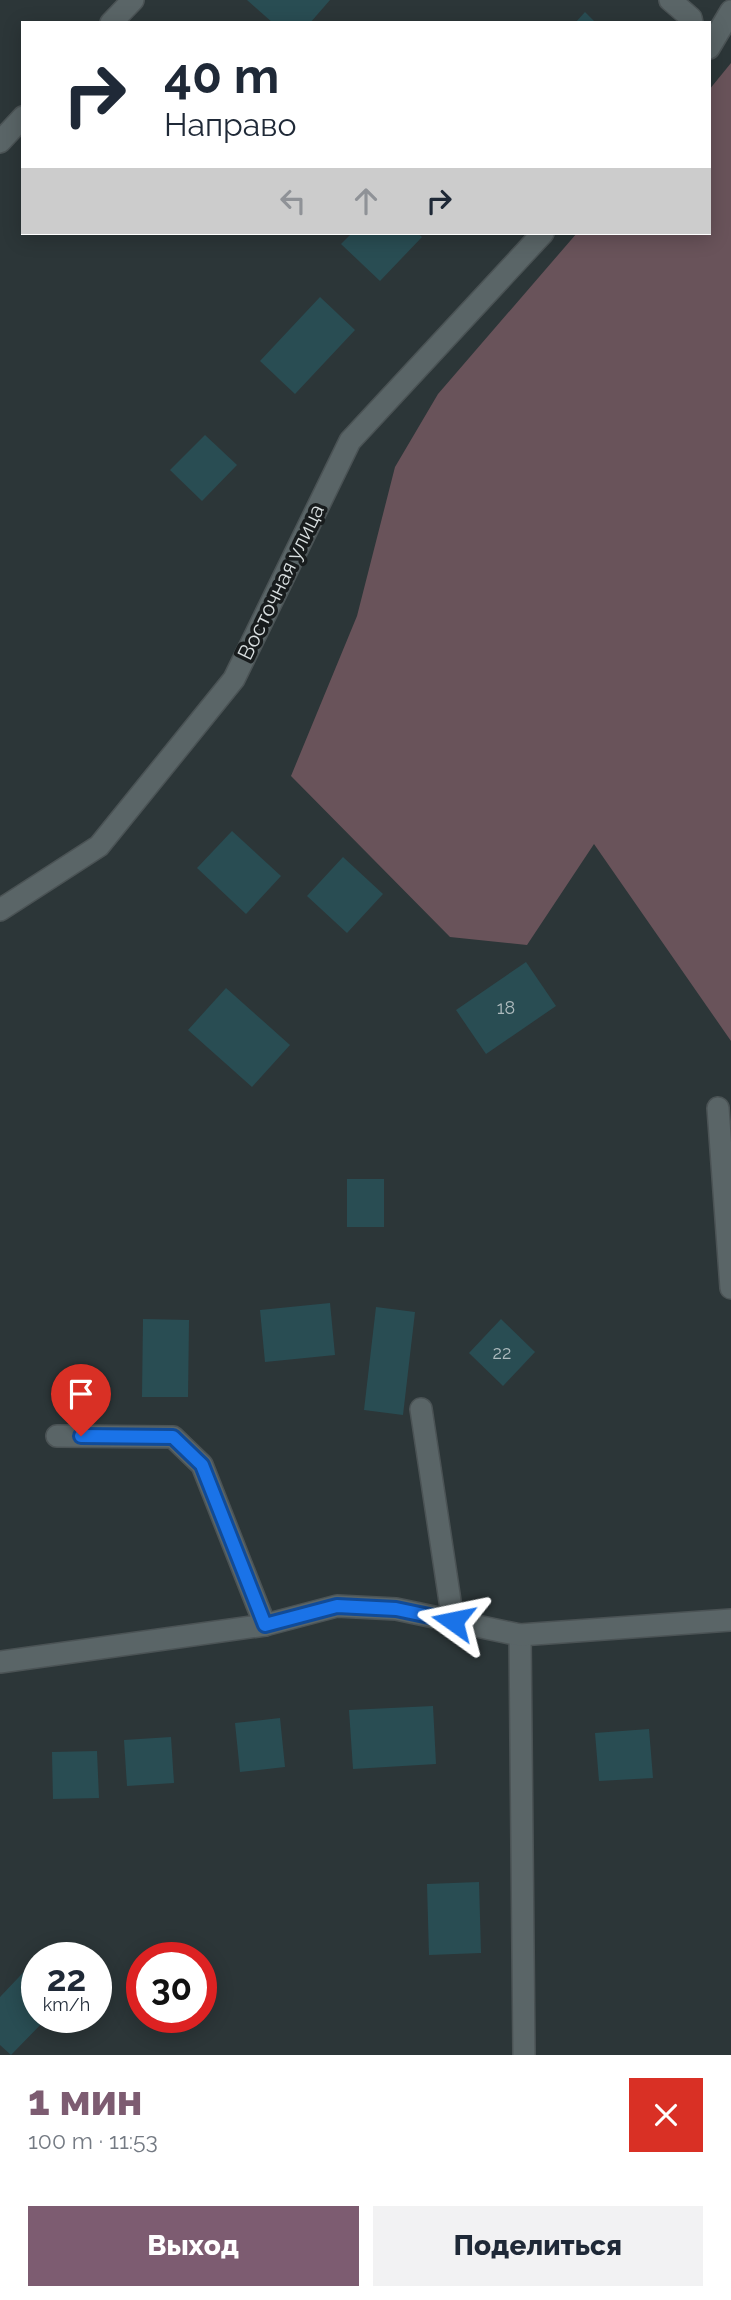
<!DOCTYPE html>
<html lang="ru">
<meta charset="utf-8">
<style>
body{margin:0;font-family:Raleway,sans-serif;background:#f2f2f3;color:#1f2937;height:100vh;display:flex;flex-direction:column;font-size:26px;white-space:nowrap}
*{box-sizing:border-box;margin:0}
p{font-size:23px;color:#747a83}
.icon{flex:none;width:38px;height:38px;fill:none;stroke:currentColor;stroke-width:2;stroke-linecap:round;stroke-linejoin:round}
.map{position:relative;height:2055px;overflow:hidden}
.sheet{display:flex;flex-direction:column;background:#fff;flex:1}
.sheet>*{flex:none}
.hud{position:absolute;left:21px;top:21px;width:690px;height:214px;border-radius:0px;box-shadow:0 4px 18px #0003;background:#fff;color:#1f2937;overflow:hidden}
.speed{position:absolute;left:21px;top:1942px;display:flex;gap:14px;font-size:35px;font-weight:700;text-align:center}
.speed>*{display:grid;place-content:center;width:91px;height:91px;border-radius:50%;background:#fff;box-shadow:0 4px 18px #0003;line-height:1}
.speed small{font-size:18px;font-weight:400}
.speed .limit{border:10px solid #d22;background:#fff;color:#111}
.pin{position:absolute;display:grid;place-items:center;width:60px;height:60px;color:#fff;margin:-72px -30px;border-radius:50% 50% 50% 0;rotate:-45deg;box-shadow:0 0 7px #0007}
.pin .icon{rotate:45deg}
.me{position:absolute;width:77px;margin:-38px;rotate:282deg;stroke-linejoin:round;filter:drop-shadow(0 0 5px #0008)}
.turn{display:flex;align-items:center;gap:24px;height:147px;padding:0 28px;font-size:32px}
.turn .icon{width:91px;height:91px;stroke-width:2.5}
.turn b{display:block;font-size:49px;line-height:60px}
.lanes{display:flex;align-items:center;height:66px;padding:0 28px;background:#0003;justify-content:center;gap:35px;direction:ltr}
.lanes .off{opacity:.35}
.round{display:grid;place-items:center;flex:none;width:74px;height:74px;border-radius:0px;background:#f2f2f3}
.overview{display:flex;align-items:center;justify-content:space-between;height:119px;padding:0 28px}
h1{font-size:42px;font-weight:800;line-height:52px;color:#7d5c71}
.primary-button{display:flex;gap:14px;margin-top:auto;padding:14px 28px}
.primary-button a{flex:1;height:80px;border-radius:0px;background:#7d5c71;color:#fff;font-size:28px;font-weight:800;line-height:80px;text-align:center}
.primary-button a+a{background:#f2f2f3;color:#1f2937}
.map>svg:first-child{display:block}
.green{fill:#69535a}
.building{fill:#294d53}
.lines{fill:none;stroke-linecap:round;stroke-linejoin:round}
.minor-casing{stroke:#4b5355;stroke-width:24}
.minor{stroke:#5a6567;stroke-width:21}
.route-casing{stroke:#114b97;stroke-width:18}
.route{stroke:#1a73e8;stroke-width:12}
.labels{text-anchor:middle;stroke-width:7;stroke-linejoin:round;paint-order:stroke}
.number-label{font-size:18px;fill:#adbabd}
.street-label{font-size:21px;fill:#d9dfe0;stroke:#181c1d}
</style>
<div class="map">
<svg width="731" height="2055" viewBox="0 0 731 2055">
<rect width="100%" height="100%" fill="#2c3638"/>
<path class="green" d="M731,63V1041L594,844L527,945L450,937L291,776L357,616L395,467L438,394L577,233H709V90Z"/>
<g class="building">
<path d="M247,0H330L310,23H273Z"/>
<path d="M585,12L596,23H575Z"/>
<path d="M352,233H417L422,237L380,281L341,244Z"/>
<path d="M320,297L355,330L295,394L260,361Z"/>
<path d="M205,435L237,465L202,501L170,470Z"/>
<path d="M232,831L281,876L246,914L197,868Z"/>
<path d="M343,857L383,894L347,933L307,896Z"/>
<path d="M526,962L556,1006L486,1054L456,1010Z"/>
<path d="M226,988L290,1045L252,1087L188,1030Z"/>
<rect x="347" y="1179" width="37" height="48"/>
<path d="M330,1303L335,1355L265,1362L260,1310Z"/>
<path d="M376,1307L415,1312L403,1415L364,1410Z"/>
<path d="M143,1319L189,1320L188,1397H142Z"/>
<path d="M501,1319L535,1352L503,1386L469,1353Z"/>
<path d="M433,1706L436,1764L353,1769L349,1710Z"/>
<path d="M280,1718L285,1767L240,1772L235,1723Z"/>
<path d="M649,1729L653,1778L599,1781L595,1733Z"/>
<path d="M171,1737L174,1783L127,1786L124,1740Z"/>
<path d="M97,1751L99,1798L53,1799L52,1752Z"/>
<path d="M479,1882L481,1953L429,1955L427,1884Z"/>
<path d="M37,1958V2018H47L11,2055L0,2045V1997Z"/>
</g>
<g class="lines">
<g class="minor-casing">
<g id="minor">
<path d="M670,0L691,18L692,23"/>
<path d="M111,23L133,0"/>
<path d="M709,48L731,11"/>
<path d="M0,142L23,117"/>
<path d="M0,910L99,846L234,679L350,441L543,233"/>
<path d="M718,1108L731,1288"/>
<path d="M421,1409L453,1621"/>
<path d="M57,1436L173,1437L202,1465L265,1625"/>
<path d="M520,1635L524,2055"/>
<path d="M0,1662L265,1625L337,1606L396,1609L520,1635L731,1620"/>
</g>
</g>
<use href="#minor" class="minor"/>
</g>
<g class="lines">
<g class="route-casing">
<path id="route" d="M81,1436L173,1437L202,1465L265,1625L337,1606L396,1609L453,1621"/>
</g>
<use href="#route" class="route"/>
</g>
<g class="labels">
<g class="number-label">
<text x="506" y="1014">18</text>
<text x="502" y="1359">22</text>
</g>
<g class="street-label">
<text transform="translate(281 582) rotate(-64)" y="7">Восточная улица</text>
</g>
</g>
</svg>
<div class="speed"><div>22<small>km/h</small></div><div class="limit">30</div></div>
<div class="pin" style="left:81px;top:1436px;background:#d93025"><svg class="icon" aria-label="arrive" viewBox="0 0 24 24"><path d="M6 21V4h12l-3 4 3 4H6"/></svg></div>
<svg class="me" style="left:453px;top:1621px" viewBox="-20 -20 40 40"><path d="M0-17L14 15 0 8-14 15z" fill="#1a73e8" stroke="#fff" stroke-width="4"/></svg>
<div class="hud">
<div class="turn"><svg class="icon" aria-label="right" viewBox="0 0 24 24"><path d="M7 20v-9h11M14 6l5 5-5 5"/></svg><div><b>40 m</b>Направо</div></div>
<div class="lanes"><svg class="icon off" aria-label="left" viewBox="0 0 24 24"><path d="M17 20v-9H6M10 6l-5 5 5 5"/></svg><svg class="icon off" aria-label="ahead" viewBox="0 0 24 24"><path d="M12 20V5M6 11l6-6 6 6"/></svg><svg class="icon" aria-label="right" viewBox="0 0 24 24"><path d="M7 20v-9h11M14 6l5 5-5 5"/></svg></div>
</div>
</div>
<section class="sheet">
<div class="overview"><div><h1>1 мин</h1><p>100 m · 11:53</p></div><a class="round" style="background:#d93025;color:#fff"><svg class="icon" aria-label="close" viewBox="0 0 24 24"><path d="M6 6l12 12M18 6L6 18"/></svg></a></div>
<div class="primary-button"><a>Выход</a><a>Поделиться</a></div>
</section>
